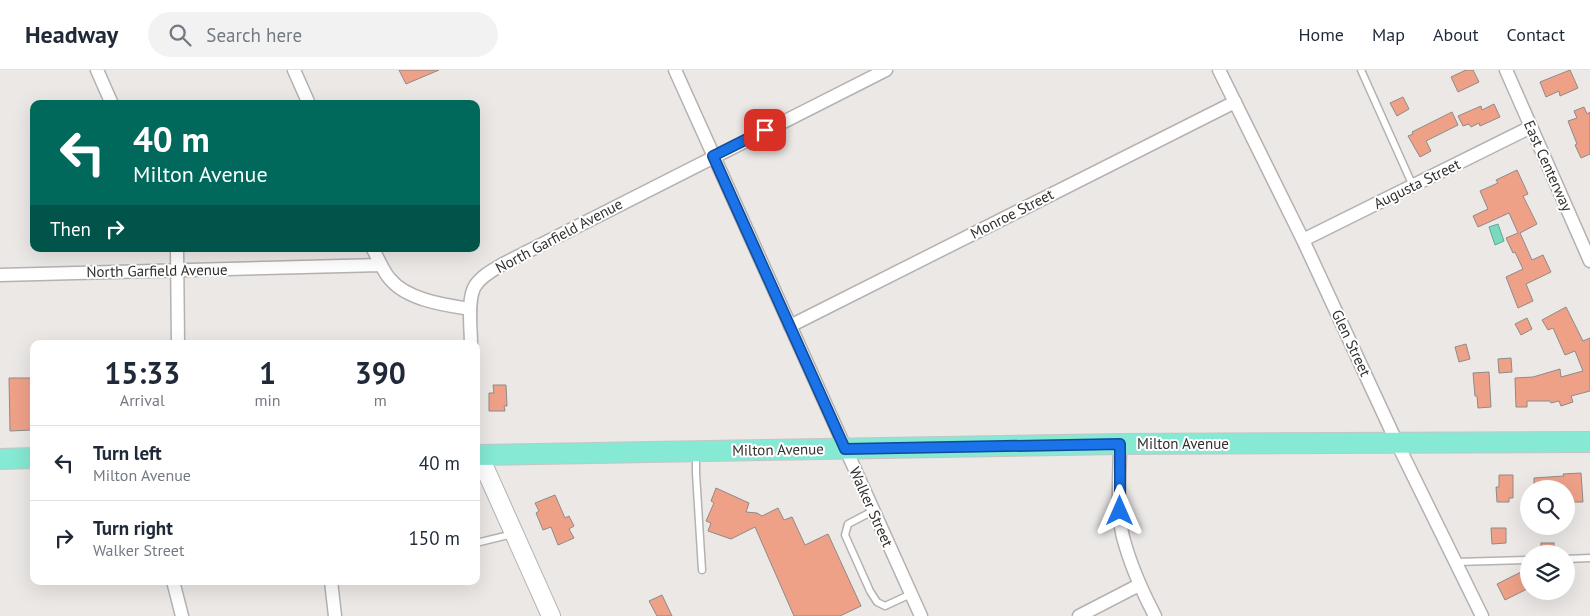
<!DOCTYPE html>
<style>
body{margin:0;font-family:"PT Sans",sans-serif;background:#f2f2f3;color:#1f2937;height:100vh;display:flex;flex-direction:column;font-size:19px;white-space:nowrap}
*{box-sizing:border-box;margin:0}
p{font-size:16px;color:#747a83}
.icon{flex:none;width:28px;height:28px;fill:none;stroke:currentColor;stroke-width:2;stroke-linecap:round;stroke-linejoin:round}
.map{position:relative;flex:1;overflow:hidden}
.side{position:absolute;left:30px;top:270px;width:450px;height:245px;display:flex;flex-direction:column;background:#fff;border-radius:10px;box-shadow:0 5px 20px #0002}
.side>*{flex:none}
.guide{position:absolute;left:30px;top:30px;width:450px;height:152px;border-radius:10px;box-shadow:0 5px 20px #0002;background:#00695c;color:#fff;overflow:hidden}
.buttons{position:absolute;left:1520px;top:410px;display:grid;gap:10px}
.buttons a{display:grid;place-items:center;width:55px;height:55px;border-radius:50%;background:#fff;box-shadow:0 5px 20px #0002;font-size:25px}
.pin{position:absolute;display:grid;place-items:center;width:42px;height:42px;color:#fff;margin:-21px;border-radius:10px;box-shadow:0 2px 8px #0006}
.me{position:absolute;width:55px;margin:-28px;rotate:0deg;stroke-linejoin:round;filter:drop-shadow(0 0 4px #0008)}
.turn{display:flex;align-items:center;gap:18px;height:105px;padding:0 20px;font-size:22px}
.turn .icon{width:65px;height:65px;stroke-width:2.5}
.turn b{display:block;font-size:35px;line-height:42px}
.then{display:flex;align-items:center;height:48px;padding:0 20px;background:#0003;gap:10px;font-size:19px}
.eta{display:flex;justify-content:space-evenly;align-items:center;height:85px;text-align:center}
.eta b{font-size:30px;font-weight:800;line-height:35px}
ul{padding:0;list-style:none}
li{display:flex;align-items:center;gap:15px;height:75px;padding:0 20px;border-top:1px solid #e0e1e3}
li div{flex:1}
li b{display:block;font-size:19px}
li em{font-style:normal}
header{display:flex;align-items:center;gap:30px;box-sizing:border-box;height:70px;padding:0 25px;background:#fff;border-bottom:1px solid #e0e1e3}
header strong{font-size:24px}
nav{display:flex;gap:28px;margin-inline-start:auto;font-size:18px}
.search{width:350px;height:45px;background:#f2f2f3;display:flex;align-items:center;gap:12px;box-sizing:border-box;padding:0 18px;border-radius:28px;color:#747a83;font-size:19px}
.map>svg:first-child{display:block}
.water{fill:#79dac0;stroke:#63a794}
.building{fill:#efa188;stroke:#8e8a89}
.lines{fill:none;stroke-linecap:round;stroke-linejoin:round}
.service-casing{stroke:#b5b1b0;stroke-width:9}
.minor-casing{stroke:#b5b1b0;stroke-width:15}
.secondary-casing{stroke:#b5b1b0;stroke-width:20}
.primary-casing{stroke:#c5c5c5;stroke-width:22}
.service{stroke:#fff;stroke-width:6}
.minor{stroke:#fff;stroke-width:12}
.secondary{stroke:#fff;stroke-width:18}
.primary{stroke:#85e9d4;stroke-width:20}
.route-casing{stroke:#114b97;stroke-width:12}
.route{stroke:#1a73e8;stroke-width:9}
.labels{text-anchor:middle;stroke-width:4;stroke-linejoin:round;paint-order:stroke}
.street-label{font-size:15px;fill:#31302f;stroke:#fff}
</style>
<header>
<strong>Headway</strong>
<div class="search"><svg class="icon" aria-label="search" viewBox="0 0 24 24"><circle cx="10" cy="10" r="6"/><path d="M15 15l6 6"/></svg>Search here</div>
<nav><a>Home</a><a>Map</a><a>About</a><a>Contact</a></nav>
</header>
<div class="map">
<svg width="1590" height="546" viewBox="0 0 1590 546">
<rect width="100%" height="100%" fill="#ebe8e6"/>
<path class="water" d="M1498,154L1504,171L1495,175L1489,157Z"/>
<g class="building">
<path d="M399,0H439L406,14Z"/>
<path d="M1466,0H1473L1479,12L1458,22L1451,7Z"/>
<path d="M1570,0L1578,18L1560,26L1559,21L1546,27L1540,12Z"/>
<path d="M1403,27L1409,39L1397,46L1390,33Z"/>
<path d="M1494,34L1500,47L1480,56L1479,53L1471,57L1469,54L1463,56L1458,46L1481,36L1482,40Z"/>
<path d="M1584,37L1587,44L1590,42V84L1581,88L1575,75L1577,74L1568,51L1577,48L1574,41Z"/>
<path d="M1452,42L1458,55L1426,71L1431,81L1420,87L1408,66L1413,64L1412,62Z"/>
<path d="M1517,100L1528,124L1523,126L1537,154L1520,163L1532,190L1543,185L1551,202L1526,214L1533,231L1518,238L1506,207L1523,199L1515,182L1513,183L1506,168L1518,163L1509,143L1478,157L1473,146L1488,139L1480,121L1498,113L1496,110Z"/>
<path d="M1566,237L1583,271L1590,268V321L1571,326L1573,332L1561,336L1559,331L1551,333L1550,331H1527V337H1516L1515,308L1533,307L1560,299L1561,307L1583,301L1575,281L1565,285L1553,258L1548,260L1542,250Z"/>
<path d="M1527,248L1532,259L1521,265L1515,254Z"/>
<path d="M1466,274L1470,289L1459,292L1455,277Z"/>
<path d="M1511,288L1512,302L1499,303L1498,289Z"/>
<path d="M1489,302L1491,337L1478,338L1477,326H1475L1473,303Z"/>
<path d="M9,308H31L32,360L10,361Z"/>
<path d="M493,315H506L507,336H504L505,341H489V323H494Z"/>
<path d="M1581,403L1583,432H1566V419H1534V408L1564,406L1563,404Z"/>
<path d="M1499,405H1513V428H1509V432H1497L1496,417H1499Z"/>
<path d="M716,418L749,433L746,442L757,443L762,446L778,438L784,450L792,447L805,475L828,464L861,536L840,546H794L755,457L731,469L708,461L711,453L706,451L714,433L711,431Z"/>
<path d="M555,425L565,448L569,446L574,456L569,459L574,468L558,475L551,457L543,460L536,443L539,441L535,433Z"/>
<path d="M1491,458H1506V473L1492,474Z"/>
<rect x="1541" y="473" width="13" height="11"/>
<path d="M1529,500V518L1505,530L1497,514L1521,502Z"/>
<path d="M662,525L672,546H657L649,531Z"/>
</g>
<g class="lines">
<g class="service-casing">
<g id="service">
<path d="M1361,0L1413,116"/>
<path d="M696,385V403L702,500"/>
<path d="M873,441L848,454L845,465L870,521L877,532L885,536L911,524"/>
<path d="M476,473L513,464"/>
<path d="M1566,489L1590,488"/>
<path d="M1456,492L1529,490"/>
</g>
</g>
<g class="minor-casing">
<g id="minor">
<path d="M97,0L112,34"/>
<path d="M294,0L309,34"/>
<path d="M675,0L921,546"/>
<path d="M1219,0L1303,170L1397,373L1482,546"/>
<path d="M1506,0L1590,191"/>
<path d="M1303,170L1531,57"/>
<path d="M177,179L178,274"/>
<path d="M373,179L381,195"/>
<path d="M0,205L381,195C384,200 386,205 390,209C407,230 445,235 470,239"/>
<path d="M790,256L1235,32"/>
<path d="M471,274C471,259 467,229 475,216C481,206 493,200 503,194L886,0"/>
<path d="M1120,374C1120,403 1116,439 1123,467C1130,494 1142,521 1155,546"/>
<path d="M173,511L182,546"/>
<path d="M331,511L335,546"/>
<path d="M1079,546L1139,515"/>
</g>
</g>
<g class="secondary-casing">
<path id="secondary" d="M479,385L551,546"/>
</g>
<g class="primary-casing">
<g id="primary">
<path d="M476,385L1120,374L1590,372"/>
<path d="M0,389L34,388"/>
</g>
</g>
<use href="#service" class="service"/>
<use href="#minor" class="minor"/>
<use href="#secondary" class="secondary"/>
<use href="#primary" class="primary"/>
</g>
<g class="lines">
<g class="route-casing">
<path id="route" d="M765,60L713,86L845,379L1120,374V441"/>
</g>
<use href="#route" class="route"/>
</g>
<g class="labels">
<g class="street-label">
<text transform="translate(1548 96) rotate(66)" y="5">East Centerway</text>
<text transform="translate(1417 114) rotate(-26)" y="5">Augusta Street</text>
<text transform="translate(1012 144) rotate(-27)" y="5">Monroe Street</text>
<text transform="translate(559 166) rotate(-28)" y="5">North Garfield Avenue</text>
<text transform="translate(157 201) rotate(-1)" y="5">North Garfield Avenue</text>
<text transform="translate(1351 273) rotate(65)" y="5">Glen Street</text>
<text x="1183" y="379">Milton Avenue</text>
<text transform="translate(778 380) rotate(-1)" y="5">Milton Avenue</text>
<text transform="translate(871 437) rotate(66)" y="5">Walker Street</text>
</g>
</g>
</svg>
<div class="buttons">
<a><svg class="icon" aria-label="search" viewBox="0 0 24 24"><circle cx="10" cy="10" r="6"/><path d="M15 15l6 6"/></svg></a>
<a><svg class="icon" aria-label="layers" viewBox="0 0 24 24"><path d="M12 4l9 5-9 5-9-5zM3 14l9 5 9-5"/></svg></a>
</div>
<div class="pin" style="left:765px;top:60px;background:#d93025"><svg class="icon" aria-label="arrive" viewBox="0 0 24 24"><path d="M6 21V4h12l-3 4 3 4H6"/></svg></div>
<svg class="me" style="left:1120px;top:441px" viewBox="-20 -20 40 40"><path d="M0-17L14 15 0 8-14 15z" fill="#1a73e8" stroke="#fff" stroke-width="4"/></svg>
<div class="guide">
<div class="turn"><svg class="icon" aria-label="left" viewBox="0 0 24 24"><path d="M17 20v-9H6M10 6l-5 5 5 5"/></svg><div><b>40 m</b>Milton Avenue</div></div>
<div class="then">Then<svg class="icon" aria-label="right" viewBox="0 0 24 24"><path d="M7 20v-9h11M14 6l5 5-5 5"/></svg></div>
</div>
<section class="side">
<div class="eta">
<div><b>15:33</b><p>Arrival</p></div>
<div><b>1</b><p>min</p></div>
<div><b>390</b><p>m</p></div>
</div>
<ul>
<li><svg class="icon" aria-label="left" viewBox="0 0 24 24"><path d="M17 20v-9H6M10 6l-5 5 5 5"/></svg><div><b>Turn left</b><p>Milton Avenue</p></div><em>40 m</em></li>
<li><svg class="icon" aria-label="right" viewBox="0 0 24 24"><path d="M7 20v-9h11M14 6l5 5-5 5"/></svg><div><b>Turn right</b><p>Walker Street</p></div><em>150 m</em></li>
</ul>
</section>
</div>
